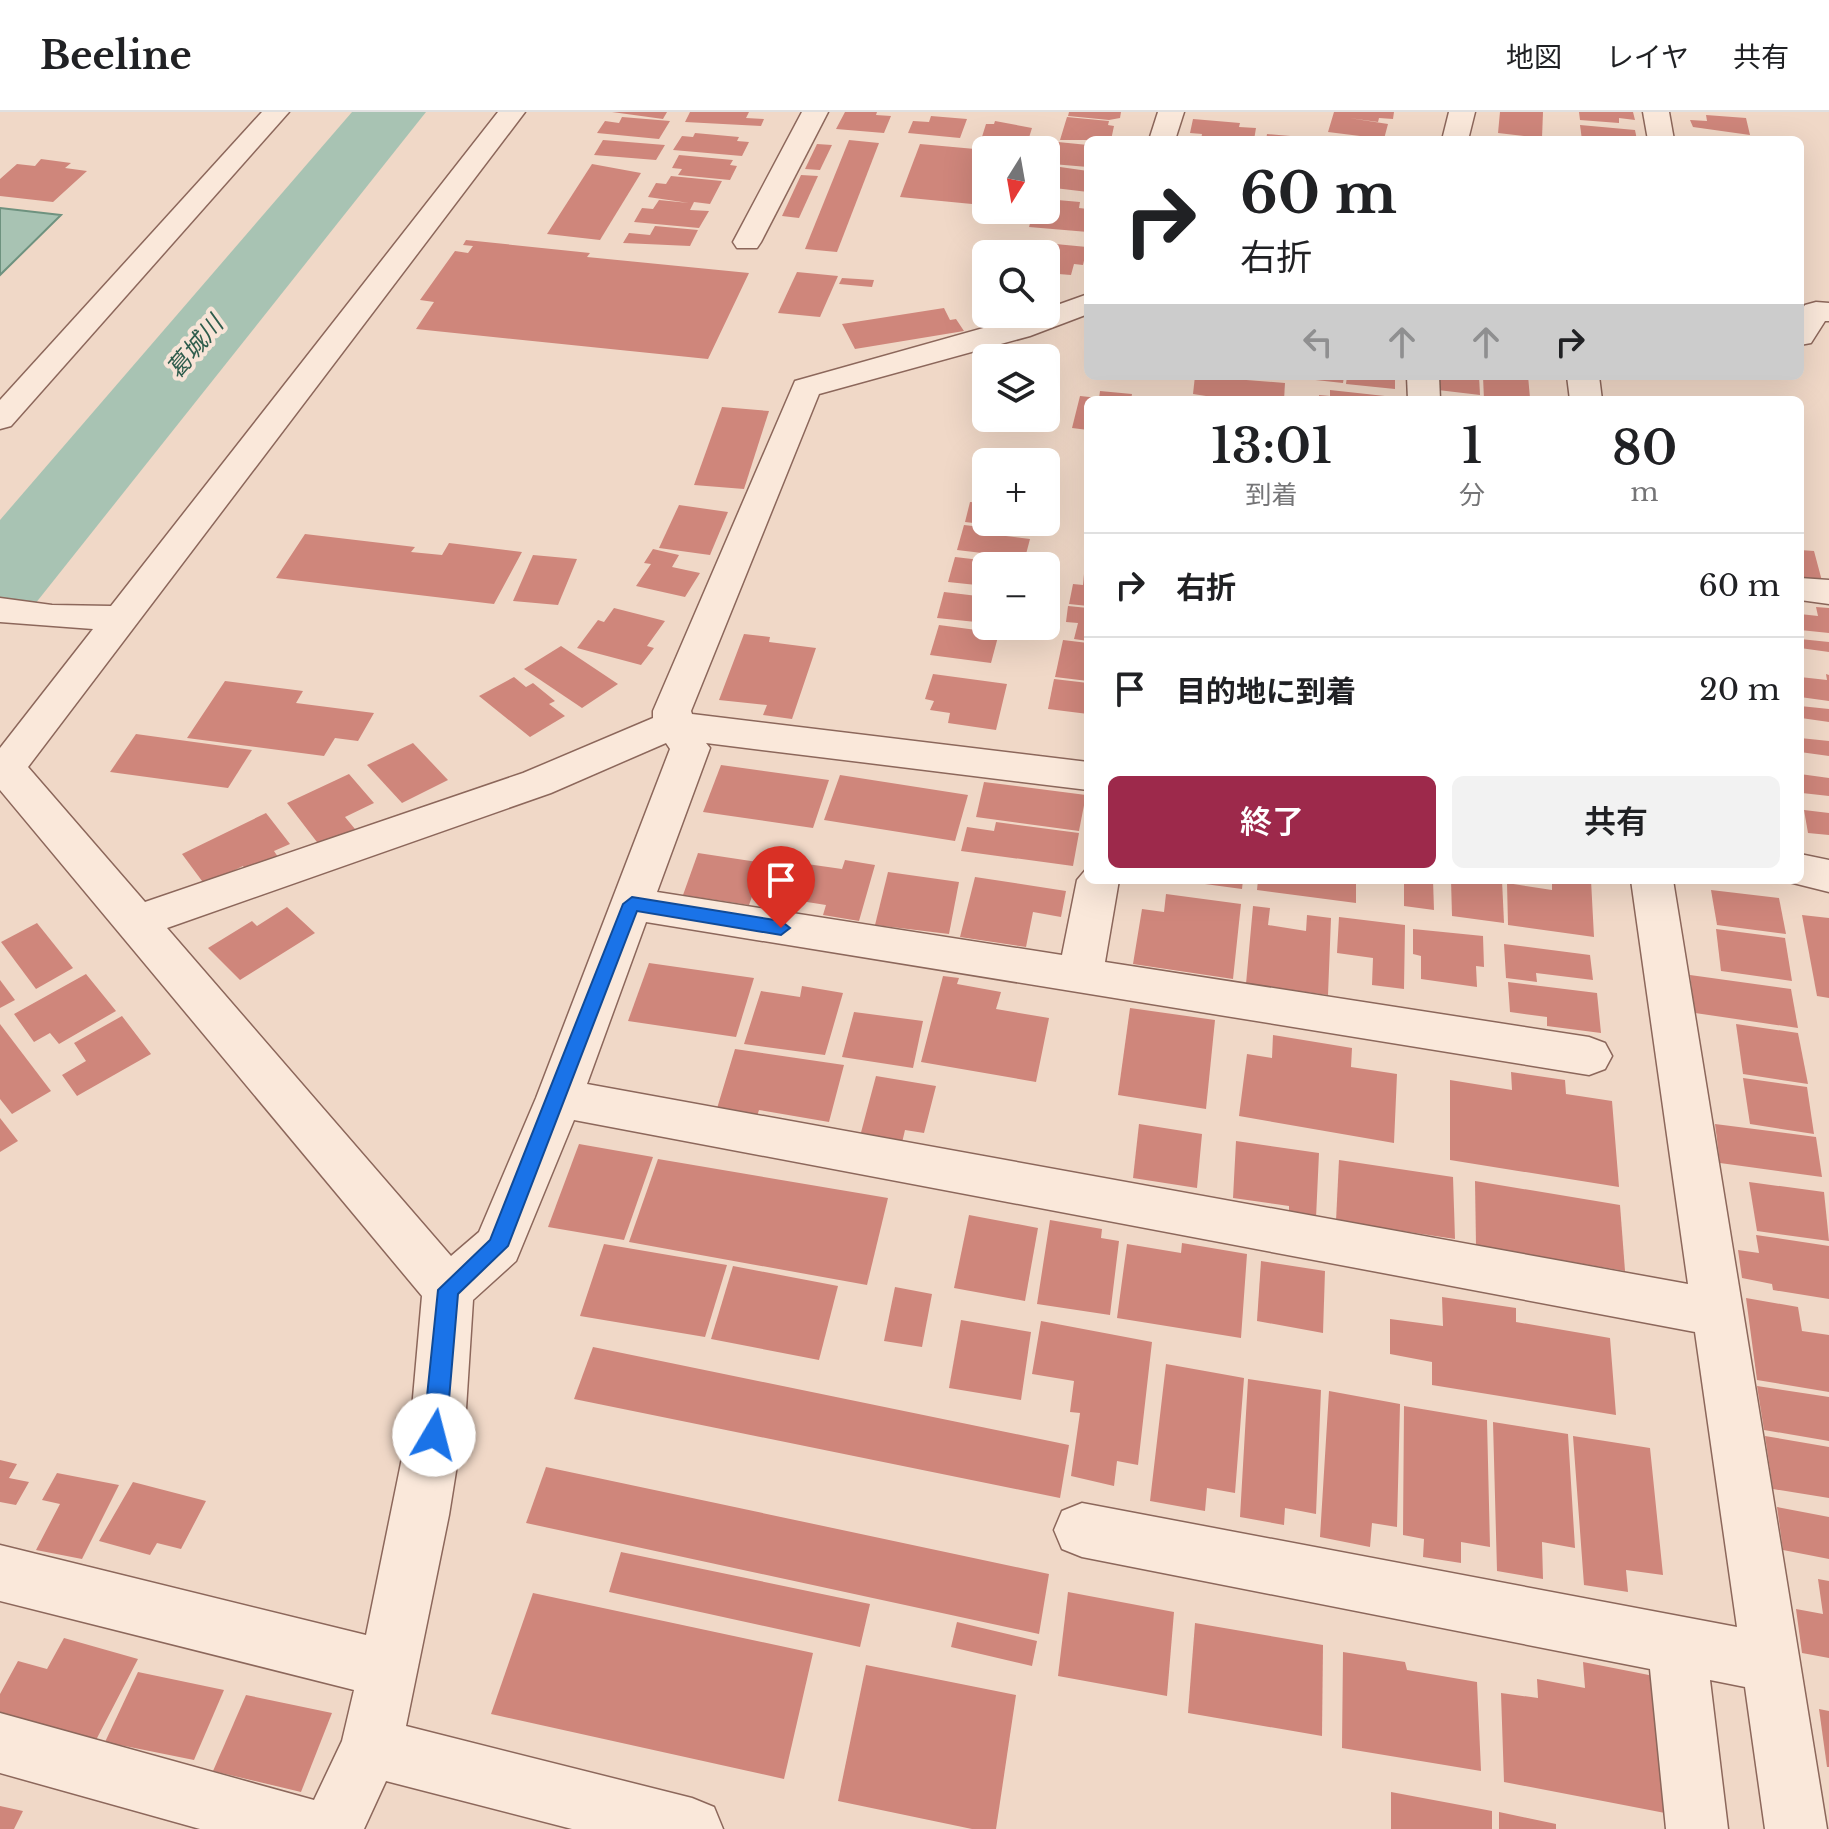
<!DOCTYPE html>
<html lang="ja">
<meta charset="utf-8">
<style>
body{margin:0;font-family:"Libre Baskerville","Noto Sans JP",serif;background:#f2f2f2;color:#202124;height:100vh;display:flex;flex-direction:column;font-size:30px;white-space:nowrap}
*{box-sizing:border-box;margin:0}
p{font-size:26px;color:#757577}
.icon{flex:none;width:44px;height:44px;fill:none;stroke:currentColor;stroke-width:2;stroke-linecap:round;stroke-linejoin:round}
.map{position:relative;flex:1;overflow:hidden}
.details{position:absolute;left:1084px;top:284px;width:720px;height:488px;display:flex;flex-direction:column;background:#fff;border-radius:12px;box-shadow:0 8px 32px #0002}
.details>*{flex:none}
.hud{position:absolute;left:1084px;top:24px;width:720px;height:244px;border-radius:12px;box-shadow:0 8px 32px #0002;background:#fff;color:#202124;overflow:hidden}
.needle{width:52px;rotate:191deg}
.controls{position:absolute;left:972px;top:24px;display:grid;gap:16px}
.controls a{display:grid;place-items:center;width:88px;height:88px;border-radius:12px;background:#fff;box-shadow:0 8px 32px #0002;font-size:40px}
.pin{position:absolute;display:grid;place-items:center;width:68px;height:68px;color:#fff;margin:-82px -34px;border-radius:50% 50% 50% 0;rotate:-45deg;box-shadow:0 0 8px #0007}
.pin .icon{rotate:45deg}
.me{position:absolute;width:88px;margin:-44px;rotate:8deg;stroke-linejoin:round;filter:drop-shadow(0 0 6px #0008)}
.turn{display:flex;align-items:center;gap:28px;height:168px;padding:0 24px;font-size:36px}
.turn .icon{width:104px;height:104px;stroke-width:2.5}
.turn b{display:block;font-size:56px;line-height:68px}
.lanes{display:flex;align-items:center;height:76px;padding:0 24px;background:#0003;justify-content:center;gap:40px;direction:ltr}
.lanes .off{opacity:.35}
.eta{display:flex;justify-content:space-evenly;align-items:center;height:136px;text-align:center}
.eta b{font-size:48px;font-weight:600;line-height:56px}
.primary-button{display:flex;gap:16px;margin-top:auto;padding:16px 24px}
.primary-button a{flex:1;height:92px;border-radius:12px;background:#9d294b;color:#fff;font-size:32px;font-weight:600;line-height:92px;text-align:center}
.primary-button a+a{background:#f2f2f2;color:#202124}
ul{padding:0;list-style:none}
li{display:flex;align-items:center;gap:24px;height:104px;padding:0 24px;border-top:2px solid #e0e0e0}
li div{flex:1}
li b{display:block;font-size:30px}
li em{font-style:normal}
header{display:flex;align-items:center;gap:48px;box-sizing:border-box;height:112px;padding:0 40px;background:#fff;border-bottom:2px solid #e0e0e0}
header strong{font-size:38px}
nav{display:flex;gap:44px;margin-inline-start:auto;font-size:28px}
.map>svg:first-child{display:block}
.water{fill:#a8c3b3;stroke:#6e927f;stroke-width:2}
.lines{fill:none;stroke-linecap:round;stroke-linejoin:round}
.river{fill:#a8c3b3;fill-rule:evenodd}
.building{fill:#cf867b}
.minor-casing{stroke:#8c675b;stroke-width:3}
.minor{fill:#fae8da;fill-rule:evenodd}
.route{fill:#1a73e8;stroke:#114b97;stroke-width:2}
.labels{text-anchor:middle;stroke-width:8;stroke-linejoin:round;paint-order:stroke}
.far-water-label{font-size:24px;font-style:italic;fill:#2e5c4c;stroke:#f7e4d7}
</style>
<header>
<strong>Beeline</strong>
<nav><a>地図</a><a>レイヤ</a><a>共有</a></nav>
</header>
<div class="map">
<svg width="1829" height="1717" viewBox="0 0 1829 1717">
<rect width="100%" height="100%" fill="#f0d8c7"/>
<path class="water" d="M0,96L61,103L0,163Z"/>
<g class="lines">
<path class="river" d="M352,0H426L35,492L0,501V408Z"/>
</g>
<g class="building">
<path d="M612,0H667L663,7Z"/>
<path d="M690,0H749L746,6L764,7L761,14L685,10Z"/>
<path d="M845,0H877L876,3L891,4L884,21L836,17Z"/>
<path d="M1069,0H1121L1120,6L1109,8L1068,4Z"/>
<path d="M1334,0H1394L1393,7L1379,6L1378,10L1349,6L1388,12L1384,27L1328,20Z"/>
<path d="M1500,0H1543L1542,26L1498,21Z"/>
<path d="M1579,0H1633L1635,8L1619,6V11L1580,8Z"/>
<path d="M1706,3L1746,6L1750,23L1693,15L1690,8L1707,9Z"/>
<path d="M931,4L967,7L960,26L908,21L913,9L929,10Z"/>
<path d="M622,5L670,9L659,27L597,21L605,9L619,11Z"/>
<path d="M1067,5L1109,9L1108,13L1114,14L1111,28H1060Z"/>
<path d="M1193,7L1240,11L1239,15L1256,16L1254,28H1201L1202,22L1190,21Z"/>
<path d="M995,9L1032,16L1027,32L981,28L986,12H994Z"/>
<path d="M1580,13L1635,18L1637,28H1582Z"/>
<path d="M695,21L739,25L737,29L749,30L742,44L673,38L682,24L693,25Z"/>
<path d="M1267,22L1314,26V28H1266Z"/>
<path d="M603,28L665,33L656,48L594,43Z"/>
<path d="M849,28L879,31L837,140L805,137Z"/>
<path d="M1058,30L1088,33V55L1052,52Z"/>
<path d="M817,32L832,33L820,58L805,57Z"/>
<path d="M920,32L986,38V50L972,92L900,85Z"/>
<path d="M679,43L733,48L730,53L737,54L730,68L678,63L682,57L672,56Z"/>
<path d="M41,47L71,51L65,56L87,59L53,90L0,84V67L17,52L35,54Z"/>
<path d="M592,52L641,61L600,128L547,122Z"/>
<path d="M1053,54L1088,59L1085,66H1088V80L1046,75Z"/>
<path d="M801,63L818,64L799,106L782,104Z"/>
<path d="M671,64L722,69L710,92L694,90L690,98L709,99L699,116L634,110L642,96L653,97L659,88L689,91L648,85L656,71L666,72Z"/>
<path d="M1046,87L1080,90L1079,96L1088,97V120L1029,115L1034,98H1046Z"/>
<path d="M655,114L698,118L690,134L623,131L629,121L650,123Z"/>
<path d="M466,128L590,141L587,145L749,161L708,247L416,217L434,190L420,188L455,139L468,141L473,134L463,133Z"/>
<path d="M1024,129L1087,135L1083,153L1074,152L1071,163L1046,161V142H1020Z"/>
<path d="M797,160L838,164L820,205L778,201Z"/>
<path d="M842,166L874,168L872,175L839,172Z"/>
<path d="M944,196L950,208L956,207L964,219L855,237L842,212Z"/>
<path d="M1195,264L1285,271L1284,288H1232L1193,282Z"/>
<path d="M1297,264H1344L1343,271L1297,266Z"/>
<path d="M1347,264H1395V277L1346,272Z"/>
<path d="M1438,264H1479L1480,283L1438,278Z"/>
<path d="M1483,264H1528L1530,286L1484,288Z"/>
<path d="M1330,278L1394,285V288H1319V283L1330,284Z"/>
<path d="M1100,279L1132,282L1131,288H1088V318L1072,316L1080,284L1099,286Z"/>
<path d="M722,295L769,299L744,377L694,373Z"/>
<path d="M970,390L986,391V410H1043L1042,419L965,410Z"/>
<path d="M679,393L728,400L710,443L659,436Z"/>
<path d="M964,413L1008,418L1006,424L1030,427L1025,446L957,438Z"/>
<path d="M305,422L415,435L411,440L442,443L449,431L522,440L494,492L276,466Z"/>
<path d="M653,437L679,443L672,455L700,461L685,485L636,474L651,452L644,451Z"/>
<path d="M1800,438L1814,439L1822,469L1800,467Z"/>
<path d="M533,443L577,447L558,493L513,489Z"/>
<path d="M955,445L1006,451V454H986V474L948,470Z"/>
<path d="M1084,462L1088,463V494L1069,492L1073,472L1083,473Z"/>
<path d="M944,480L986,485V511L937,506Z"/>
<path d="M1068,494L1088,496V529L1074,527L1078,511L1066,510Z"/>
<path d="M1816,495L1829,496V521L1800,518V502L1818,504Z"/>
<path d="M614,496L665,509L647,534L654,536L641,553L577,536L598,508L604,510Z"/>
<path d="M939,513L999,521L991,551L930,543Z"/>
<path d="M744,522L770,525L769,530L816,536L792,607L763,603L767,593L719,588Z"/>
<path d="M1800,527L1829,530V540L1800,536Z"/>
<path d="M1063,528L1088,531V569L1055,565Z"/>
<path d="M561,534L618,572L582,596L524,557Z"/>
<path d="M933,562L1007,572L996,618L948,611L950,601L930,598L934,589L925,587Z"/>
<path d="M1826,562L1829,563V589L1800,585V565L1827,568Z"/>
<path d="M514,565L526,575L533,571L555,589L549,592L565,604L530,625L479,584Z"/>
<path d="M1054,567L1088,571V602L1048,597Z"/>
<path d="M225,569L303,579L296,591L374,601L358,629L335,626L324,644L187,626Z"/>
<path d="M1800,594L1829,597V610L1801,606Z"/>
<path d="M136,622L252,638L228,676L110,660Z"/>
<path d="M1800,626L1829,629V644L1800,640Z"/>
<path d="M413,631L448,668L402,691L367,653Z"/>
<path d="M721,653L829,668L813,716L703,700Z"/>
<path d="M349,662L374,691L345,705L355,717L320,734L287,691Z"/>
<path d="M1800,662L1829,666V684L1802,681Z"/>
<path d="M840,663L968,683L955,729L824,708Z"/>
<path d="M984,670L1086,683L1079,719L976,705Z"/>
<path d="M1804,698L1829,701V723L1808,721Z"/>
<path d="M266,701L290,732L274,739L278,745L247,761L243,754L205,773L182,742Z"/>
<path d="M996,710L1079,721L1073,754L961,739L967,715L994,719Z"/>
<path d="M698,741L764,751L749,793L683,783Z"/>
<path d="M845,748L875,753L859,809L823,803L826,793L788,787L800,751L842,757Z"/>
<path d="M888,760L959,770L949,822L875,813Z"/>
<path d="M975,765L1066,779L1061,805L1033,800L1026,835L960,825Z"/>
<path d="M1190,768H1243L1242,777L1190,770Z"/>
<path d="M1258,768H1356V791L1257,778Z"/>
<path d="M1404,768H1433L1434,798L1404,794Z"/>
<path d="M1451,768H1502L1504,811L1452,804Z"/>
<path d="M1552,768H1591L1594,825L1508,813L1507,771L1552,778Z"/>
<path d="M1711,778L1779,786L1786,822L1717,813Z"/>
<path d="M1166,782L1241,792L1233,867L1133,852L1142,797L1164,800Z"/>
<path d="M1253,794L1270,796L1268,813L1306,819L1307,803L1331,806L1328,883L1246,872Z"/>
<path d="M287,795L315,821L240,868L208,836L252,809L257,814Z"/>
<path d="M1802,803L1829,806V886L1817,884Z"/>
<path d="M1339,805L1405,813L1404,877L1372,873L1373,846L1337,841Z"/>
<path d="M37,811L73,856L36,877L1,830Z"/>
<path d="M1413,817L1483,824L1484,855L1476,854L1477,875L1421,867V844L1413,842Z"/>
<path d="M1716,817L1785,826L1792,869L1721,859Z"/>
<path d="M1504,832L1590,843L1593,868L1536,861L1537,870L1506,866Z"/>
<path d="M649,851L754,866L736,925L628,909Z"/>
<path d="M86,862L116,899L59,932L50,921L34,930L14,902Z"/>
<path d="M1690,863L1791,877L1798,916L1695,901Z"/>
<path d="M943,864L959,866L957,872L1001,880L996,897L1049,906L1036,970L921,950Z"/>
<path d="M0,868L15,888L0,896Z"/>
<path d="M1508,870L1597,881L1601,921L1547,914V905L1510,900Z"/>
<path d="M802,874L843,881L825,943L744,932L761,879L800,885Z"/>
<path d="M1130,896L1215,908L1206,997L1118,983Z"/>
<path d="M854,900L923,909L913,956L842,945Z"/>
<path d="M122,904L151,942L77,984L62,963L86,949L74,931Z"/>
<path d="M0,912L51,979L12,1002L0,987Z"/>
<path d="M1736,912L1798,921L1808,972L1743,962Z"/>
<path d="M1273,923L1352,936L1351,955L1397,962L1394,1031L1239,1004L1247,942L1272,946Z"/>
<path d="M735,937L844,953L829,1010L759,998L755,1010L715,1003Z"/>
<path d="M1511,960L1565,968L1566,982L1612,989L1619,1075L1450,1048V968L1512,978Z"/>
<path d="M876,964L936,974L924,1021L905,1018L901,1035L859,1028Z"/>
<path d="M1743,966L1807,975L1814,1022L1750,1012Z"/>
<path d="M0,1006L18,1029L0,1040Z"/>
<path d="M1139,1012L1202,1022L1197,1076L1133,1066Z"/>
<path d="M1715,1012L1816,1025L1822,1065L1720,1051Z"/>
<path d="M1236,1029L1319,1041L1316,1106L1289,1101V1094L1233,1086Z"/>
<path d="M579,1032L653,1045L624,1128L548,1115Z"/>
<path d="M658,1047L888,1086L867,1173L629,1130Z"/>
<path d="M1339,1048L1453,1065L1455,1127L1336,1109Z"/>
<path d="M1475,1069L1620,1093L1625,1159L1476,1134Z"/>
<path d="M1749,1070L1824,1080L1829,1129L1757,1119Z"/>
<path d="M969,1103L1038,1116L1025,1189L954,1176Z"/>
<path d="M1050,1108L1102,1117L1101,1126L1119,1129L1110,1203L1037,1192Z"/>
<path d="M1756,1123L1829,1134V1187L1773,1178L1772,1172L1742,1166L1738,1138L1759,1141Z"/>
<path d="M1182,1131L1247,1142L1241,1226L1117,1206L1127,1132L1181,1141Z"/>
<path d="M604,1132L727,1153L705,1225L580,1204Z"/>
<path d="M1261,1149L1325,1159L1323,1221L1257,1209Z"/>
<path d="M733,1154L838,1174L819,1248L711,1227Z"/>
<path d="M895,1175L932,1182L922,1235L884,1229Z"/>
<path d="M1442,1185L1516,1196V1210L1610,1226L1616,1303L1432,1273V1250L1390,1242V1207L1443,1214Z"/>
<path d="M1746,1186L1798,1195L1802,1219L1829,1223V1280L1757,1268Z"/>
<path d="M961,1208L1031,1220L1021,1288L949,1276Z"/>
<path d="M1041,1209L1152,1230L1138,1353L1117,1349L1114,1374L1071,1364L1080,1301L1070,1300L1074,1269L1032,1262Z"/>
<path d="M593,1235L1069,1333L1060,1386L574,1287Z"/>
<path d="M1166,1252L1244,1266L1235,1381L1207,1376L1205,1399L1150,1389Z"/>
<path d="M1248,1267L1321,1278L1316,1402L1285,1396L1284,1413L1240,1405Z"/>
<path d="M1757,1274L1829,1285V1329L1764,1318Z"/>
<path d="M1329,1279L1400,1292L1397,1415L1372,1411L1370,1435L1320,1425Z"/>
<path d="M1404,1294L1487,1308L1490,1435L1461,1430V1451L1423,1445L1424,1427L1403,1423Z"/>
<path d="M1493,1310L1568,1322L1575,1436L1542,1430L1543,1467L1497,1459Z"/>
<path d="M1573,1324L1650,1336L1663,1463L1626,1458L1628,1480L1584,1473Z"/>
<path d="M1765,1324L1829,1335V1386L1773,1377Z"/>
<path d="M0,1348L17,1352L9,1366L29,1370L16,1393L0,1390Z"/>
<path d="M546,1355L1049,1462L1039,1522L526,1411Z"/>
<path d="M57,1361L119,1373L82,1447L36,1438L60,1392L42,1388Z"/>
<path d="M133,1370L206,1389L181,1437L157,1431L150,1443L99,1429Z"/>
<path d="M1777,1395L1829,1405V1447L1783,1438Z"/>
<path d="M621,1440L870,1492L860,1535L609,1480Z"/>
<path d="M1818,1467L1829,1469V1546L1802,1541L1796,1497L1823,1502Z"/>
<path d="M1068,1480L1174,1500L1167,1584L1058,1564Z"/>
<path d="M533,1481L813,1541L784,1667L491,1602Z"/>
<path d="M957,1510L1037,1529L1032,1554L951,1535Z"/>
<path d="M1195,1511L1323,1533L1322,1624L1188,1601Z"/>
<path d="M64,1526L138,1547L96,1628L0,1601V1582L18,1549L47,1557Z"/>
<path d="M1343,1540L1405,1550L1407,1558L1477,1570L1481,1659L1342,1636Z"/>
<path d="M1583,1550L1654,1564L1665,1701L1504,1670L1501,1581L1538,1586L1537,1567L1585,1576Z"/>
<path d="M866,1553L1016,1583L996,1717H972L838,1689Z"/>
<path d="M138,1560L224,1578L194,1648L105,1630Z"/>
<path d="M246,1583L332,1601L301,1680L213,1659Z"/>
<path d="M1819,1597L1829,1599V1655H1827Z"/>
<path d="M1391,1680L1492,1699V1717H1391Z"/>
<path d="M0,1694L23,1699L14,1717H0Z"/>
<path d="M1499,1700L1556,1712V1717H1499Z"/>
</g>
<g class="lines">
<g class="minor-casing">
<g id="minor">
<path d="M262,0H289L11,314L0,317V288Z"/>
<path d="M498,0H525L28,655L145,790L523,661L653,606V599L795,269L1033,202H1046V197L1088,182V202L1030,224L819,282L691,599L692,602L1088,650V678L706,631L710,636L657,780L1062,843L1077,768L1088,755V768H1119L1105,850L1589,925L1605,931L1612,944L1605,957L1589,963L646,810L587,972L1688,1172L1631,768H1673L1827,1717H1765L1745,1575L1710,1568L1728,1717H1666L1650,1557L1082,1445L1062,1437L1054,1418L1062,1399L1082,1391L1737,1515L1695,1220L574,1008L516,1149L473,1188L466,1297L449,1403L406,1614L692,1686L714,1695L723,1717H572L386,1669L364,1717H200L0,1661V1601L314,1688L342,1629L354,1578L0,1489V1433L366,1523L412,1297L422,1184L0,678V636L93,517L0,510V486L52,493L111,494ZM666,631L670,637L536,986L479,1120L451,1144L167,816L551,681Z"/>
<path d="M802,0H828L761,130L757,136H737L733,130Z"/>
<path d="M1158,0H1184L1175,28H1149Z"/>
<path d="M1449,0H1475L1468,28H1442Z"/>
<path d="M1643,0H1669L1674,28H1648Z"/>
<path d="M1816,190L1829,191V209H1825L1811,231L1800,233V200L1805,193Z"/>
<path d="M1407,264H1439L1440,288H1408Z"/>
<path d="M1567,264H1599L1602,288H1570Z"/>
<path d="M1800,466L1829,468V492L1800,488Z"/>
<path d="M1800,742L1829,748V780L1785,769L1800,768Z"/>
</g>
</g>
<use href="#minor" class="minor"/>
</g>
<path class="route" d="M632,785L781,809L790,816L781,823L637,799L508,1134L458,1182L446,1323L442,1331L434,1334L427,1331L423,1323L438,1178L490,1128L623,792Z"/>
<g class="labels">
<g class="far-water-label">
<text transform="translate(195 235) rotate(-50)" y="8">葛城川</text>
</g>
</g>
</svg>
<div class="controls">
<a><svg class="needle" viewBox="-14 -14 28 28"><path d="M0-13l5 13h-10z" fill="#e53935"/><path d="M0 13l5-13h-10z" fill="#757577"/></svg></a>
<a><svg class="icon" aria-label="search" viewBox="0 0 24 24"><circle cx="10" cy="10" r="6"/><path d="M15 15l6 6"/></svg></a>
<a><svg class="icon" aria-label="layers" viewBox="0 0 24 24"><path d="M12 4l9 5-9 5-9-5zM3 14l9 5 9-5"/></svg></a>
<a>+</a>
<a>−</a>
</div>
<div class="pin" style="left:781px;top:816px;background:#d93025"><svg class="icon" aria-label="arrive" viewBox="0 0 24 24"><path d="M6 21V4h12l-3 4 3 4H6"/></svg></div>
<svg class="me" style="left:434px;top:1323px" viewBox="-20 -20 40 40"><circle r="19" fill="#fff"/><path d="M0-13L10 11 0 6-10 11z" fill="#1a73e8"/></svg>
<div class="hud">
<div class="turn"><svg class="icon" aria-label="right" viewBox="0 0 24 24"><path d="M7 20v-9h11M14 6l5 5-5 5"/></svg><div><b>60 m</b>右折</div></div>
<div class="lanes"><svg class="icon off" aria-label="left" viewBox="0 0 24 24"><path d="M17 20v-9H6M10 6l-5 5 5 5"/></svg><svg class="icon off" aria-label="ahead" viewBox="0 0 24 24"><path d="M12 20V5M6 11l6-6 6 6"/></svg><svg class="icon off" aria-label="ahead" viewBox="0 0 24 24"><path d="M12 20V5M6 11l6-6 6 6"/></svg><svg class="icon" aria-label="right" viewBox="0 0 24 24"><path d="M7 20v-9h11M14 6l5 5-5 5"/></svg></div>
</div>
<section class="details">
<div class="eta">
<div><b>13:01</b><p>到着</p></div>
<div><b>1</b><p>分</p></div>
<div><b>80</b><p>m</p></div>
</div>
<ul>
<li><svg class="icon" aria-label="right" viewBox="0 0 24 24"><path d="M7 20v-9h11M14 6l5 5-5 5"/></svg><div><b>右折</b></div><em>60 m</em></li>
<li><svg class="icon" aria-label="arrive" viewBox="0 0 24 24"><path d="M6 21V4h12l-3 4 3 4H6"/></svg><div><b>目的地に到着</b></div><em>20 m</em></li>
</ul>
<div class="primary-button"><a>終了</a><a>共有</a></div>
</section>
</div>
